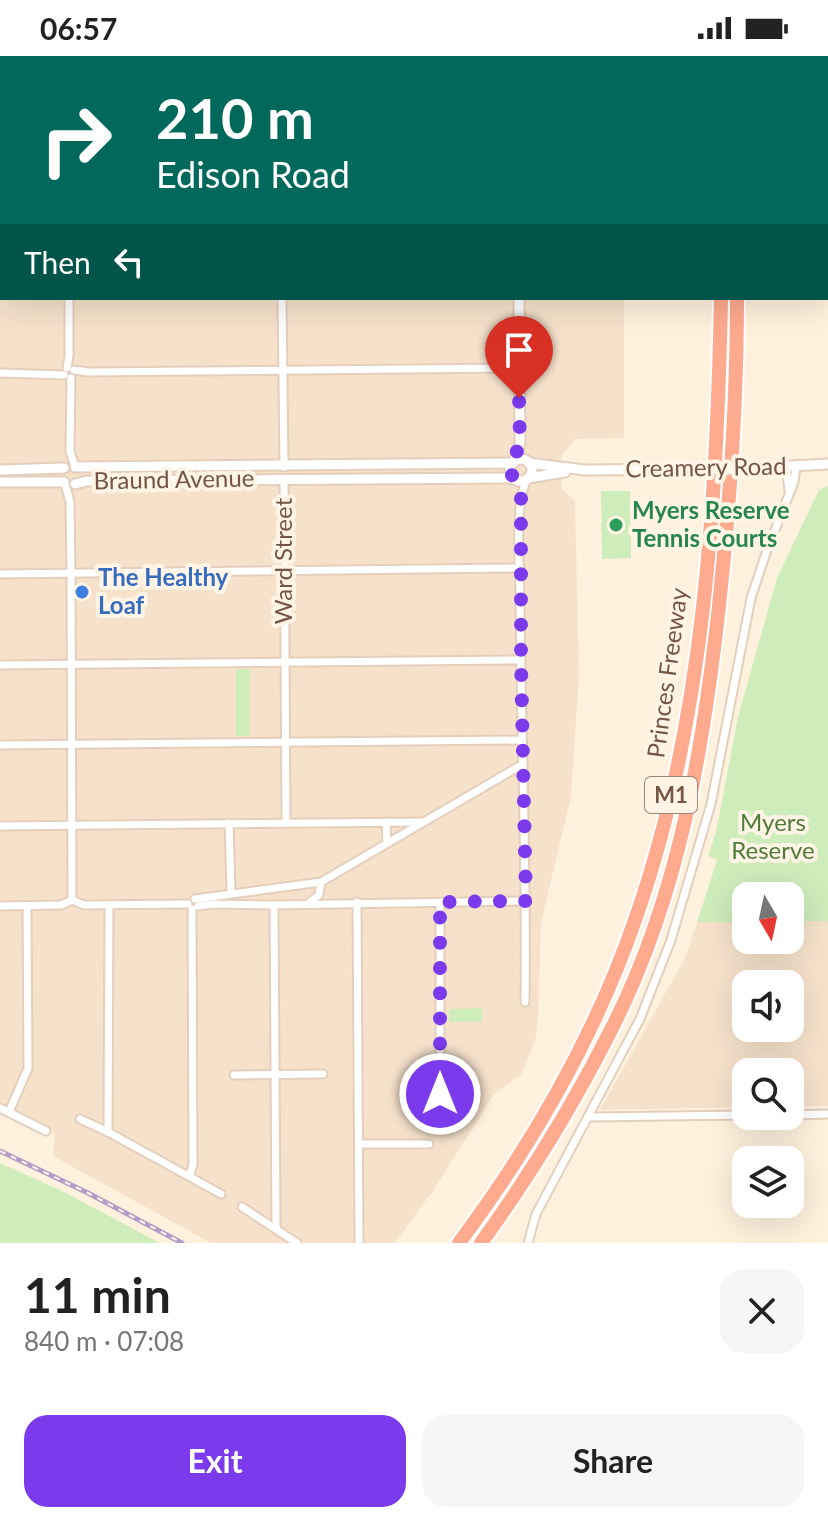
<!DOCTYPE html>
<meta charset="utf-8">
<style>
body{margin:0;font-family:Lato,sans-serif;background:#f6f6f6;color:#222;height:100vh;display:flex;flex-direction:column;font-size:30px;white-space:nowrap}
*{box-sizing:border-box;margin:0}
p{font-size:26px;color:#767676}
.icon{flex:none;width:44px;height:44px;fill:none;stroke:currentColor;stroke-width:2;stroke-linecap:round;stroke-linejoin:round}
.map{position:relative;height:1187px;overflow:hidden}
.side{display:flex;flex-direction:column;background:#fff;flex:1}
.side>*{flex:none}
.banner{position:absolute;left:0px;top:0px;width:828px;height:244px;box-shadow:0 8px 32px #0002;background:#00695c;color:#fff;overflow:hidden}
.needle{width:52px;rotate:171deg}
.fabs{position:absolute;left:732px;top:826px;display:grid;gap:16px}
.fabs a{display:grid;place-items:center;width:72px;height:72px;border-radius:16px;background:#fff;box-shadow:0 8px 32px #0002;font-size:40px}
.pin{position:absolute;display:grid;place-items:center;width:68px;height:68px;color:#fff;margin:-82px -34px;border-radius:50% 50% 50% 0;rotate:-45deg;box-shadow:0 0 8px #0007}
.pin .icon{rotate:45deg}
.me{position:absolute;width:88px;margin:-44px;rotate:0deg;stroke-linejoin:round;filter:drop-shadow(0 0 6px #0008)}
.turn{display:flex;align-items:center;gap:28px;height:168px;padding:0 24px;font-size:36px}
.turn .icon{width:104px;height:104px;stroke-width:2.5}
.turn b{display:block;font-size:56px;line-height:68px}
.then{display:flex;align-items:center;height:76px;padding:0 24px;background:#0003;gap:16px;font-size:30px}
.round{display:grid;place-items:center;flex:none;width:84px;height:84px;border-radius:24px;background:#f6f6f6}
.overview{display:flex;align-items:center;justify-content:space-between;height:136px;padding:0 24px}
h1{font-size:48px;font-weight:700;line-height:60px}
.primary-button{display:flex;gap:16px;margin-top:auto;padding:16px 24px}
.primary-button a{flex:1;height:92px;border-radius:24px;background:#7c3aed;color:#fff;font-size:32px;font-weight:700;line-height:92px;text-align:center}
.primary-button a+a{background:#f6f6f6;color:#222}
.status{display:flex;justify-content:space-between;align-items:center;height:56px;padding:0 40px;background:#fff;direction:ltr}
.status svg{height:22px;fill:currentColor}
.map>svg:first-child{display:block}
.residential{fill:#f6e2cb;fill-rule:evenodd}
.green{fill:#cfecbb}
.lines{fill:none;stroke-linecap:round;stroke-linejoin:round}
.minor-casing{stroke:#e4cebc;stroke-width:11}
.tertiary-casing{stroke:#e4cebc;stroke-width:13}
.motorway-casing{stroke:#fff;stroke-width:18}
.minor{stroke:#fff;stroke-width:7}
.tertiary{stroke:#fff;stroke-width:9}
.motorway{stroke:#feaa8e;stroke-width:14}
.rail-casing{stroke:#b39cc7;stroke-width:5}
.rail{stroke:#fff4e5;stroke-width:2;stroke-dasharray:6;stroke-linecap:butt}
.tertiary-bridge-casing{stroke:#e4cebc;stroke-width:13;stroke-linecap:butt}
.tertiary-bridge{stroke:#fff;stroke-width:9}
.route{stroke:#7c3aed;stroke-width:14;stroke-dasharray:0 25.2}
.leisure-dot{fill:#2e9e5b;stroke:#fff4e5;stroke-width:3}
.shop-dot{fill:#3f7fe0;stroke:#fff4e5;stroke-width:3}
.labels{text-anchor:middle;stroke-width:8;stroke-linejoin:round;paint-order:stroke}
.shield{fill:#fff4e5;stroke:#9e8574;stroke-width:2}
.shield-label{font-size:22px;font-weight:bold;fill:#755544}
.street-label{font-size:24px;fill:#755544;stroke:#fff4e5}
.leisure-label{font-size:24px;font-weight:bold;fill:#27864d;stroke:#fff4e5;text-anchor:start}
.shop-label{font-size:24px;font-weight:bold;fill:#366cbe;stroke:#fff4e5;text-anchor:start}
.park-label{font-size:24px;fill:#4f7c3b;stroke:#fff4e5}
</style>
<div class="status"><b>06:57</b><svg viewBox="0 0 49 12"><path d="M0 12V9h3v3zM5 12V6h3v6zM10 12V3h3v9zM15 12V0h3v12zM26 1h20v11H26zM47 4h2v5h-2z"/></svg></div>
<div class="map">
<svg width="828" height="1187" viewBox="0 0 828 1187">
<rect width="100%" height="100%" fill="#fef1dd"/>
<g class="residential">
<path d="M0,0H604L2,2V242H624V382L575,383L561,401L562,433L575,445L579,620L571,740L541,867L538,964L535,985L521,1019L494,1038L435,1132L395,1187H211L53,1100L55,1078L0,1052Z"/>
<path d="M790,865H828V1050H790V1016H746V1051L600,1054L686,900L697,866H746V884H790ZM746,928H790V972H746Z"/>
</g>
<g class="green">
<path d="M828,430V865H790V840H746V866H697L717,804L708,800L716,776L738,661L777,522L819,434Z"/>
<path d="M601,435H630L631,502L602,503Z"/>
<path d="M236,613H250L249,680H236Z"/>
<path d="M482,952V966H449V953Z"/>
<path d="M0,1107L64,1136L160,1187H0Z"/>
</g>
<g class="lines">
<g class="minor-casing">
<g id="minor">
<path d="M281,0V2"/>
<path d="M438,0V2"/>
<path d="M610,0V2"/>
<path d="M74,2L75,0"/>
<path d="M0,36H2"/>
<path d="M0,130H2"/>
<path d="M0,224H2"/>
<path d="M282,242L284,411"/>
<path d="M67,312L69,300V242"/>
<path d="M74,314L88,316L519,312"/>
<path d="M0,317L64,319"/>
<path d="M71,322L70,395L75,411"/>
<path d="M786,410L789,435"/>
<path d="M284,423L286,767"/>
<path d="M65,428L70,446L71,517L72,844L84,849L188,848"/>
<path d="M0,518L520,512"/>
<path d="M0,609L521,604"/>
<path d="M0,689L522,684"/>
<path d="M386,766L387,787"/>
<path d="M229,767L231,836"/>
<path d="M0,770L424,766"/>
<path d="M195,843L321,826L523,708"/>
<path d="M357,846L359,1187"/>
<path d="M440,846V1067"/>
<path d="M309,847L319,839L321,826"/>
<path d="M274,849L276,1172"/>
<path d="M0,850L61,849L72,844"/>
<path d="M198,850L213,848L274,849L526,845"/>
<path d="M525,946C527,812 521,678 520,544C520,514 514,447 527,423"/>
<path d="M234,1019L323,1018"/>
<path d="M0,1052L46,1075"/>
<path d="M9,1056L28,1012L27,850"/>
<path d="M790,1059L828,1058"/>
<path d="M588,1061L746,1059"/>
<path d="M80,1063L108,1076L221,1138"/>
<path d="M108,1076L109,849"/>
<path d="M359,1088H429"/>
<path d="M190,1119L193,1108L192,853"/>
<path d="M242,1151L297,1187"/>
<path d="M528,1187L536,1158L640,963L671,884L711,748L751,542L767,494L794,426L796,410"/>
</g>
</g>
<g class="tertiary-casing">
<g id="tertiary">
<path d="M519,2V0"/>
<circle cx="521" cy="414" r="11"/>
<path d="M514,406L520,387L519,242"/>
<path d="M529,407L584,414L699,413"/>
<path d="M75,411L512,407"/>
<path d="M734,413L828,408"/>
<path d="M0,414L64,412"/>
<path d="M528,422L565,416"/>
<path d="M0,426H64"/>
<path d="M75,428L87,425L513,422"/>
</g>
</g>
<g class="motorway-casing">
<g id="motorway">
<path d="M710,0L711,2"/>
<path d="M731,0V2"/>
<path d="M459,1187C532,1089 595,980 635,864C704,669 717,447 721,242"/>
<path d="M481,1187C531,1118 575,1046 613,970C679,839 703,694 719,550C730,447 737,345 737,242"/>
</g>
</g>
<use href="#minor" class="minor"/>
<use href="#tertiary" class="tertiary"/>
<use href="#motorway" class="motorway"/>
<g class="rail-casing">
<path id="rail" d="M0,1095L88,1137L182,1187"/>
</g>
<use href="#rail" class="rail"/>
<g class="tertiary-bridge-casing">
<path id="tertiary-bridge" d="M699,413H734"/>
</g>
<use href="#tertiary-bridge" class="tertiary-bridge"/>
</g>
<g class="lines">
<path class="route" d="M440,1038V846L526,845L521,604V442L510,414L520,387L519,342"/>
</g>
<circle class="leisure-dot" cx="616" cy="469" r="8"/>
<circle class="shop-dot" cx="82" cy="536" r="8"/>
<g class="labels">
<rect class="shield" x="645" y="721" width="52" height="36" rx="6"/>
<g class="shield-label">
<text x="671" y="747">M1</text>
</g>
<g class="street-label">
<text transform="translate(706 412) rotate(-1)" y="8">Creamery Road</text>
<text transform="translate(174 424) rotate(-1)" y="8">Braund Avenue</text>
<text transform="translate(284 505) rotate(-90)" y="8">Ward Street</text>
<text transform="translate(668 617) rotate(-82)" y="8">Princes Freeway</text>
</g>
<g class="leisure-label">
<text x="632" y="463">Myers Reserve<tspan x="632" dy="28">Tennis Courts</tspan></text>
</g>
<g class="shop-label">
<text x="98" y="530">The Healthy<tspan x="98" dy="28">Loaf</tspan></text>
</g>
<g class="park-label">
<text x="773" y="775">Myers<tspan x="773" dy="28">Reserve</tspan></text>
</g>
</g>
</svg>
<div class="fabs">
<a><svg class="needle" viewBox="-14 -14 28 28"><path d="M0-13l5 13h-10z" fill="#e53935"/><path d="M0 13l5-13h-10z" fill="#767676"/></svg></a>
<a><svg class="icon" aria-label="sound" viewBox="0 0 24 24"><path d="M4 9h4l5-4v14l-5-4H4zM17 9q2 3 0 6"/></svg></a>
<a><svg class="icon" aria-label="search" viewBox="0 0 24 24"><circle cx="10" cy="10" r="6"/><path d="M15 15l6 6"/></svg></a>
<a><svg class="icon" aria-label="layers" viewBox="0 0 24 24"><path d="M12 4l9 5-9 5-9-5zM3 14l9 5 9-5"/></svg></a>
</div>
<div class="pin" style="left:519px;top:342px;background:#d93025"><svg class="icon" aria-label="arrive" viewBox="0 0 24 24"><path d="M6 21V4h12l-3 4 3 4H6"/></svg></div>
<svg class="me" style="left:440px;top:1038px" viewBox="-20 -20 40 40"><circle r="17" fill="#7c3aed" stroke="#fff" stroke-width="3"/><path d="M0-11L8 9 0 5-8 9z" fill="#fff"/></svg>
<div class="banner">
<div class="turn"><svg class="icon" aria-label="right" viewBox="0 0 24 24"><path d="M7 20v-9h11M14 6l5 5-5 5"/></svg><div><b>210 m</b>Edison Road</div></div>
<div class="then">Then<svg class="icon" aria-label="left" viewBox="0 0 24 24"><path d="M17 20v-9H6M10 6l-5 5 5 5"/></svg></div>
</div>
</div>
<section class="side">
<div class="overview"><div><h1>11 min</h1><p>840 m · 07:08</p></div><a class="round"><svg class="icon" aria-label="close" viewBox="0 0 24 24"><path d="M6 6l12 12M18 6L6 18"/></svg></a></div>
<div class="primary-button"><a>Exit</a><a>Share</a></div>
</section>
